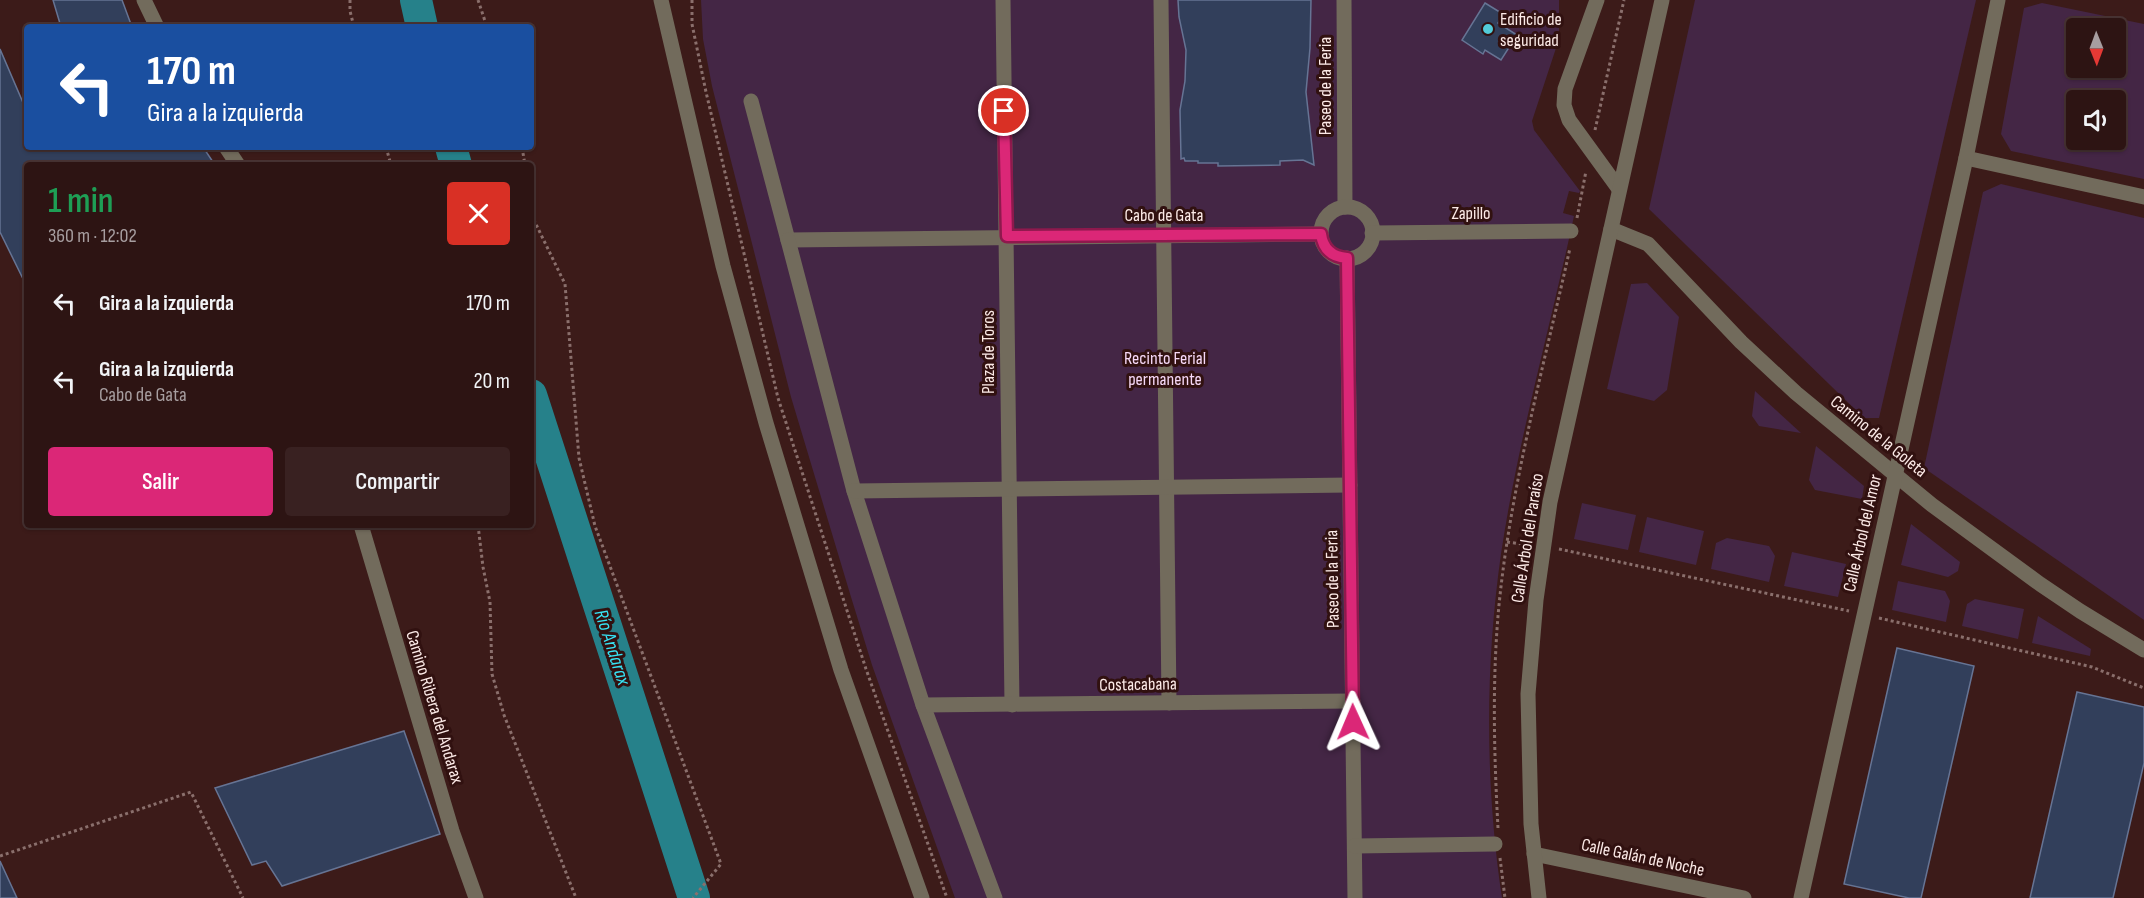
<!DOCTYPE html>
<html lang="es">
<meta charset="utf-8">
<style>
body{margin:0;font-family:"Sofia Sans Condensed",sans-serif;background:#392121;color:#f1f3f6;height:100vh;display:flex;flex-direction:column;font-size:22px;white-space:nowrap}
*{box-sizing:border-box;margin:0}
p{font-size:20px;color:#a79ea0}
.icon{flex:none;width:33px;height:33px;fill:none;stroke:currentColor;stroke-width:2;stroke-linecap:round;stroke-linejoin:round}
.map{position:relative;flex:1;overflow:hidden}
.sheet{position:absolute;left:24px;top:162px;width:510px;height:366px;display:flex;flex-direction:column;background:#2d1413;border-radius:6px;box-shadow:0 2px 4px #0004,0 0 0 2px #483333}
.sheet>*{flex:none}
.banner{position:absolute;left:24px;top:24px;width:510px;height:126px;border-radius:6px;box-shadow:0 2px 4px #0004,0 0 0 2px #483333;background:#1a4fa0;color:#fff;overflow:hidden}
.needle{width:39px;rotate:179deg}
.tools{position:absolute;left:2066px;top:18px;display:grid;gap:12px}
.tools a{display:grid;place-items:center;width:60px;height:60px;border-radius:6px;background:#2d1413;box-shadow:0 2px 4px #0004,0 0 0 2px #483333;font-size:30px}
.pin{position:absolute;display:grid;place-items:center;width:51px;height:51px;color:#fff;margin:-26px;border:3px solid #fff;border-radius:50%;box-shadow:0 2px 6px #0007}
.me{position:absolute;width:66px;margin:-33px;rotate:359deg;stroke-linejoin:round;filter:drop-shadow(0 0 4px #0008)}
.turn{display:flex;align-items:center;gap:21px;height:126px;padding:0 24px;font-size:27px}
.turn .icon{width:78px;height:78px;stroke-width:2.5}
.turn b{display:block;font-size:42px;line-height:51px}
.round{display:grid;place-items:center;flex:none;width:63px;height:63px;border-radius:6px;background:#392121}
.overview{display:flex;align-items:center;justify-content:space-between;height:102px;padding:0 24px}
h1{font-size:36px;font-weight:600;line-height:45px;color:#1e9e55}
.button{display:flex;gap:12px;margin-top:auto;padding:12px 24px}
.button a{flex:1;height:69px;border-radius:6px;background:#db2777;color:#fff;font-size:24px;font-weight:600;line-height:69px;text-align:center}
.button a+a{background:#392121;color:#f1f3f6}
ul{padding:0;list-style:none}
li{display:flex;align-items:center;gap:18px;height:78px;padding:0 24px}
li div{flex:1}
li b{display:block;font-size:22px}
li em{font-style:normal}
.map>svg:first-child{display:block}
.green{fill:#442645;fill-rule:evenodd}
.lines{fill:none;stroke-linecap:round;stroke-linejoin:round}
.river{stroke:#26818a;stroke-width:32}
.building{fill:#323f5b;stroke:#667494;stroke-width:1.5}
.path{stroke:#8a6f6c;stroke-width:3;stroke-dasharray:3 3;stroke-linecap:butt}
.minor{stroke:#726b5c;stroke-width:15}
.route-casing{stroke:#8e194d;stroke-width:15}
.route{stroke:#db2777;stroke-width:10}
.poi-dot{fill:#52cbd8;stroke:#311110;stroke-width:2}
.labels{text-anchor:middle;stroke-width:6;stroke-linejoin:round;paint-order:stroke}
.poi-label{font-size:18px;fill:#fceae7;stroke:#311110;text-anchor:start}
.street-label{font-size:18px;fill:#fceae7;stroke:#311110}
.park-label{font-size:18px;fill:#f7d9f8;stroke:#311110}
.water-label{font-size:20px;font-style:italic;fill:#37e3f4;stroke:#311110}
</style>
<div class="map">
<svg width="2144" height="898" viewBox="0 0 2144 898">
<rect width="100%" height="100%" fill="#3c1b19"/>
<g class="green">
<path d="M701,0H1559V39L1532,121L1534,130L1580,191L1579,193L1569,191L1563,213L1574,216C1550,328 1518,440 1501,554C1485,666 1485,785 1502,898H955L872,665L851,597L791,397L712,86L703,39Z"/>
<path d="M1695,0H1976L1879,418H1864L1649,209Z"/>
<path d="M2042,3L2144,24V179L2011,151L2001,134L2024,8ZM2076,28H2115V68H2076ZM2076,100H2115V140H2076Z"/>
<path d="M2001,184L2144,218V620L1924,468L1983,192Z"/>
<path d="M1647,283L1679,317L1667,390L1654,401L1607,389L1631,284Z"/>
<path d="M1755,391L1801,433L1759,426L1752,416Z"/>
<path d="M1816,446L1864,486L1862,499L1815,490L1809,480Z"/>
<path d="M1582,503L1636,515L1628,550L1574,539Z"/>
<path d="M1647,517L1704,531L1696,565L1639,552Z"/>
<path d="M1911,524L1960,562L1958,571L1948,577L1901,565Z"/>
<path d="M1727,538L1769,546L1775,556L1769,582L1711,569L1716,543Z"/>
<path d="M1792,552L1846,564L1838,597L1784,586Z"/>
<path d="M1898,581L1945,591L1950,601L1946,622L1892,610Z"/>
<path d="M1975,599L2024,609L2018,639L1962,626L1967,604Z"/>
<path d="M2038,616L2091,649L2090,656L2032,643Z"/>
</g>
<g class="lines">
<g class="river">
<path d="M416,0L422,27"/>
<path d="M451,147L456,165"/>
<path d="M531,395L694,898"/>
</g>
</g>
<g class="building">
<path d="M53,0H122L132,27H61Z"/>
<path d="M1178,0H1311L1310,48L1306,92L1314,165L1303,160L1280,161V165L1218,166V163H1198V161H1185L1184,158L1181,159L1180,110L1185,81L1186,50L1179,17Z"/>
<path d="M1485,3L1503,14L1498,23L1517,35L1501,60L1485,50L1483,54L1462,40Z"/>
<path d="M0,49L27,112V147H203L215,165H27V287L0,232Z"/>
<path d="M1897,648L1974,666L1921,898H1909L1844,884Z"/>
<path d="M2077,692L2144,707V763L2113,898H2030Z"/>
<path d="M404,731L440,834L282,886L266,861L252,865L215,788Z"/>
<path d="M0,861L17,898H0Z"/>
</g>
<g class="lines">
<g class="path">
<path d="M350,0V11L354,27"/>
<path d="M478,0L487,27"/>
<path d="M692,0V24L706,92L778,398L866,669L947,898"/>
<path d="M1595,130L1624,0"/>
<path d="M386,147L391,165"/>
<path d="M522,147L525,165"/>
<path d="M531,214L565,284L579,458L595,526L721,864L693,898"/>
<path d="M1577,218L1586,171"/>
<path d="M478,525L483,567L490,602L492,674L504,715L576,898"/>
<path d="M1507,542L1529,545"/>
<path d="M1559,549L1849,611"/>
<path d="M1879,618L2092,667L2144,688"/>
<path d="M1498,828C1494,753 1492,679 1499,605C1511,484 1544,366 1570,248"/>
<path d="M0,856L191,792L243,898"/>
<path d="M1500,858L1505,898"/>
</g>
<g class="minor">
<path d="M144,0L157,27"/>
<path d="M661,0L723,266L766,423L841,670L922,898"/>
<path d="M1003,0L1012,705"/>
<path d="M1161,0L1169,703"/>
<path d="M1344,0L1345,207"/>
<path d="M1597,0L1565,89L1564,105L1569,120L1619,189"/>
<path d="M751,101L788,240L1321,234"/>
<path d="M226,147L238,165"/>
<path d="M1966,158L2144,197"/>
<circle cx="1347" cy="233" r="26"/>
<path d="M1611,229L1648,244L1741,342L1796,393L1932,505L2040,584L2080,611L2144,650"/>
<path d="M1372,233L1571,231"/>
<path d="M788,240L854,491L923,705L995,898"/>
<path d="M1347,258L1355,898"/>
<path d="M854,491L1350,485"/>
<path d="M361,525L452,831L476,898"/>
<path d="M923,705L1353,701"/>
<path d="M1355,846L1495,844"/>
<path d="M1534,854L1744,898"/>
<path d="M1539,898L1531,824L1528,694L1536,600L1550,502L1662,0"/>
<path d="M1801,898L1966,158L1998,0"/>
</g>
</g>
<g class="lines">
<g class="route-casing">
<path id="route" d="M1004,111L1007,236L1321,234C1323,249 1332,257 1347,258L1353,722"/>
</g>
<use href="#route" class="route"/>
</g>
<circle class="poi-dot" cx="1488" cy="29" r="6"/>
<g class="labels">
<g class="poi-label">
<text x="1500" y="25">Edificio de<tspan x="1500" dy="21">seguridad</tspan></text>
</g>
<g class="street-label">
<text transform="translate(1325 86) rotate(-90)" y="6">Paseo de la Feria</text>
<text x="1471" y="219">Zapillo</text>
<text x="1164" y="221">Cabo de Gata</text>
<text transform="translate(988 352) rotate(-90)" y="6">Plaza de Toros</text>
<text transform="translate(1879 436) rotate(39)" y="6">Camino de la Goleta</text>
<text transform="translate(1862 533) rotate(-77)" y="6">Calle Árbol del Amor</text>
<text transform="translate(1527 538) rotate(-81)" y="6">Calle Árbol del Paraíso</text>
<text transform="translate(1332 579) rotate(-91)" y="6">Paseo de la Feria</text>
<text transform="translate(1138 684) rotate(-1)" y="6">Costacabana</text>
<text transform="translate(435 707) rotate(73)" y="6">Camino Ribera del Andarax</text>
<text transform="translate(1643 857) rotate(12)" y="6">Calle Galán de Noche</text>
</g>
<g class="park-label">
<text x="1165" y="364">Recinto Ferial<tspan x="1165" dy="21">permanente</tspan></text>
</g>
<g class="water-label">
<text transform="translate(613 647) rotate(72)" y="7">Río Andarax</text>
</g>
</g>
</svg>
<div class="tools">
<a><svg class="needle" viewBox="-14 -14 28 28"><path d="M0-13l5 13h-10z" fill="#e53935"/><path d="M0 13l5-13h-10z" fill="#a79ea0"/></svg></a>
<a><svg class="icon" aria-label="sound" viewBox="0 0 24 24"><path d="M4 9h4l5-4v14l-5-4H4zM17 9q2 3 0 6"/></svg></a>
</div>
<div class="pin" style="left:1004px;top:111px;background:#d93025"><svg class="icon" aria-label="arrive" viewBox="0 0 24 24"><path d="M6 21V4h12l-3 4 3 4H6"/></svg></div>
<svg class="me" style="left:1353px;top:722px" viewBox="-20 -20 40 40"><path d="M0-17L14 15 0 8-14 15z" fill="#db2777" stroke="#fff" stroke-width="4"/></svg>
<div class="banner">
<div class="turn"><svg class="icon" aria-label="left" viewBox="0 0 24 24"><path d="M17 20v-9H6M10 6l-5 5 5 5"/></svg><div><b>170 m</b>Gira a la izquierda</div></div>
</div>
<section class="sheet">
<div class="overview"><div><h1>1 min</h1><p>360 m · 12:02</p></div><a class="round" style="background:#d93025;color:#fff"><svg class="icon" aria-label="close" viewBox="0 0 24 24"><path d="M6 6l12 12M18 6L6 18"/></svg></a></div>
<ul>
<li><svg class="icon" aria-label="left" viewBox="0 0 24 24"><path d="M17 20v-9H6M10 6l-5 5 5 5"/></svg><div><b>Gira a la izquierda</b></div><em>170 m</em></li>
<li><svg class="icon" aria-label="left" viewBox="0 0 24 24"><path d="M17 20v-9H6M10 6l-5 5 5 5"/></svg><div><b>Gira a la izquierda</b><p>Cabo de Gata</p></div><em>20 m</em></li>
</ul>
<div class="button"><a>Salir</a><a>Compartir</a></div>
</section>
</div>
